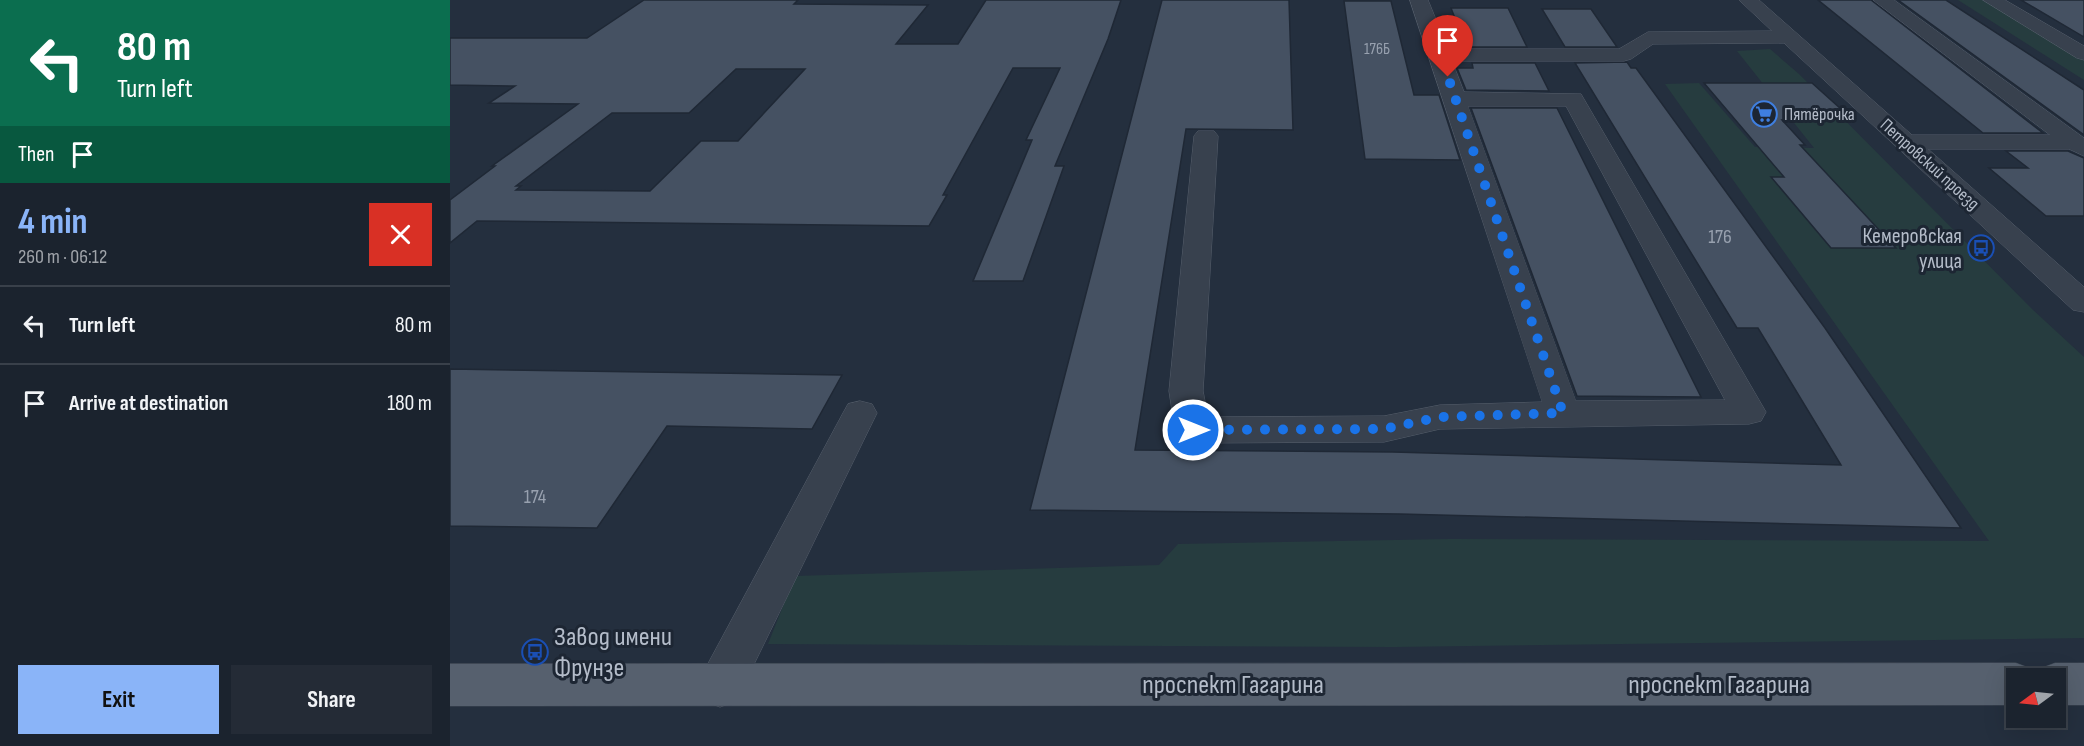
<!DOCTYPE html>
<meta charset="utf-8">
<style>
body{margin:0;font-family:"Sofia Sans Condensed",sans-serif;background:#242b36;color:#f1f3f6;height:100vh;display:flex;flex-direction:column;font-size:22px;white-space:nowrap}
*{box-sizing:border-box;margin:0}
p{font-size:20px;color:#a0a4aa}
.icon{flex:none;width:33px;height:33px;fill:none;stroke:currentColor;stroke-width:2;stroke-linecap:round;stroke-linejoin:round}
.map{position:relative;flex:1;overflow:hidden}
.drawer{display:flex;flex-direction:column;background:#1b232e;width:450px}
.drawer>*{flex:none}
.top-card{background:#0b6e4f;color:#fff;overflow:hidden}
.needle{width:39px;rotate:255deg}
.buttons{position:absolute;left:1556px;top:668px;display:grid;gap:12px}
.buttons a{display:grid;place-items:center;width:60px;height:60px;border-radius:0px;background:#1b232e;box-shadow:0 6px 24px #0002,0 0 0 2px #39404a;font-size:30px}
.pin{position:absolute;display:grid;place-items:center;width:51px;height:51px;color:#fff;margin:-62px -26px;border-radius:50% 50% 50% 0;rotate:-45deg;box-shadow:0 0 6px #0007}
.pin .icon{rotate:45deg}
.me{position:absolute;width:66px;margin:-33px;rotate:90deg;stroke-linejoin:round;filter:drop-shadow(0 0 4px #0008)}
.turn{display:flex;align-items:center;gap:21px;height:126px;padding:0 18px;font-size:27px}
.turn .icon{width:78px;height:78px;stroke-width:2.5}
.turn b{display:block;font-size:42px;line-height:51px}
.then{display:flex;align-items:center;height:57px;padding:0 18px;background:#0003;gap:12px;font-size:22px}
.round{display:grid;place-items:center;flex:none;width:63px;height:63px;border-radius:0px;background:#242b36}
.overview{display:flex;align-items:center;justify-content:space-between;height:102px;padding:0 18px}
h1{font-size:36px;font-weight:700;line-height:45px;color:#8ab4f8}
.cta{display:flex;gap:12px;margin-top:auto;padding:12px 18px}
.cta a{flex:1;height:69px;border-radius:0px;background:#8ab4f8;color:#111;font-size:24px;font-weight:700;line-height:69px;text-align:center}
.cta a+a{background:#242b36;color:#f1f3f6}
ul{padding:0;list-style:none}
li{display:flex;align-items:center;gap:18px;height:78px;padding:0 18px;border-top:2px solid #39404a}
li div{flex:1}
li b{display:block;font-size:22px}
li em{font-style:normal}
main{display:flex;flex:1;min-height:0}
.map>svg:first-child{display:block}
.green{fill:#263c3f}
.building{fill:#455162;stroke:#1f2835;stroke-width:1.5;fill-rule:evenodd}
.lines{fill:none;stroke-linecap:round;stroke-linejoin:round}
.minor-casing{stroke:#565f6c;stroke-width:1}
.major-casing{stroke:#414a57;stroke-width:1}
.minor{fill:#38414e;fill-rule:evenodd}
.major{fill:#56606e;fill-rule:evenodd}
.route{stroke:#1a73e8;stroke-width:10;stroke-dasharray:0 18}
.labels{text-anchor:middle;stroke-width:6;stroke-linejoin:round;paint-order:stroke}
.far-number-label{font-size:16px;fill:#98a1af}
.far-poi-label{font-size:18px;fill:#b4bcc9;stroke:#1d2633;text-anchor:start}
.far-street-label{font-size:18px;fill:#b4bcc9;stroke:#1d2633}
.number-label{font-size:20px;fill:#98a1af}
.poi-label{font-size:22px;fill:#b4bcc9;stroke:#1d2633;text-anchor:end}
.near-poi-label{font-size:27px;fill:#b4bcc9;stroke:#1d2633;text-anchor:start}
.near-street-label{font-size:27px;fill:#b4bcc9;stroke:#1d2633}
</style>
<main>
<section class="drawer">
<div class="top-card">
<div class="turn"><svg class="icon" aria-label="left" viewBox="0 0 24 24"><path d="M17 20v-9H6M10 6l-5 5 5 5"/></svg><div><b>80 m</b>Turn left</div></div>
<div class="then">Then<svg class="icon" aria-label="arrive" viewBox="0 0 24 24"><path d="M6 21V4h12l-3 4 3 4H6"/></svg></div>
</div>
<div class="overview"><div><h1>4 min</h1><p>260 m · 06:12</p></div><a class="round" style="background:#d93025;color:#fff"><svg class="icon" aria-label="close" viewBox="0 0 24 24"><path d="M6 6l12 12M18 6L6 18"/></svg></a></div>
<ul>
<li><svg class="icon" aria-label="left" viewBox="0 0 24 24"><path d="M17 20v-9H6M10 6l-5 5 5 5"/></svg><div><b>Turn left</b></div><em>80 m</em></li>
<li><svg class="icon" aria-label="arrive" viewBox="0 0 24 24"><path d="M6 21V4h12l-3 4 3 4H6"/></svg><div><b>Arrive at destination</b></div><em>180 m</em></li>
</ul>
<div class="cta"><a>Exit</a><a>Share</a></div>
</section>
<div class="map">
<svg width="1634" height="746" viewBox="0 0 1634 746">
<rect width="100%" height="100%" fill="#242f3e"/>
<g class="green">
<path d="M1508,0H1535L1634,60V80Z"/>
<path d="M1320,49L1349,74L1582,309L1634,357V638L944,647L318,644L345,576L709,565L728,544L1000,539L1539,541L1215,84L1249,83L1305,147L1364,148L1287,51Z"/>
</g>
<g class="building">
<path d="M194,0H348L344,4L478,5L446,44H508L536,0H671L658,39L605,166H614L573,281H523L582,140H576L610,68H563L493,195H497L479,226L27,221L0,243V200L45,166H42L128,104L39,103L65,86L0,85V38H137ZM286,69H355L288,141H251L200,191L66,190L71,186H66L162,113H239Z"/>
<path d="M712,0H839L843,130L736,129L685,450L943,452L1391,465L1308,328H1287L1125,63L1177,62L1181,68H1186L1375,328L1511,528L950,514L580,510Z"/>
<path d="M1368,0H1421L1593,133H1533Z"/>
<path d="M1448,0H1496L1634,90V135Z"/>
<path d="M1571,0H1634V37Z"/>
<path d="M894,1H941L964,95H989L1010,160L915,159Z"/>
<path d="M1001,8H1058L1077,47H1016Z"/>
<path d="M1092,9H1141L1167,47H1115Z"/>
<path d="M1022,63H1085L1099,91L1016,90L1007,68H1023Z"/>
<path d="M1254,83H1362L1402,119L1332,120L1355,145H1350L1446,248H1381L1321,177H1334Z"/>
<path d="M1021,108H1107L1251,397L1127,396Z"/>
<path d="M1556,151H1618L1634,158V216H1596L1539,168H1578Z"/>
<path d="M0,369L392,375L362,429L217,426L147,528L0,526Z"/>
</g>
<g class="lines">
<g class="minor-casing">
<g id="minor">
<path d="M960,0H978L998,49H1169L1198,32L1322,31L1289,0H1309L1462,135H1600L1423,0H1444L1634,138V156L1619,149H1478L1634,287V312L1623,310L1334,43L1203,44L1181,59L1174,61H1002L1014,92L1131,94L1316,412L1311,421L1299,424L990,429L934,442L743,443L731,439L725,430L719,391L744,136L748,131H764L768,136L753,391L758,417L934,416L990,405L1092,402ZM1018,106H1116L1275,400L1126,401Z"/>
<path d="M1533,0H1555L1634,46V60L1627,58Z"/>
<path d="M410,401L422,404L427,413L286,701L270,707L254,701L247,686L254,671L393,413L398,404Z"/>
</g>
</g>
<g class="major-casing">
<path id="major" d="M1566,663L1582,669L1586,677L1589,669L1605,663H1634V705H1605V678H1566V705L0,706V664Z"/>
</g>
<use href="#minor" class="minor"/>
<use href="#major" class="major"/>
</g>
<g class="lines">
<path class="route" d="M743,430L934,429L990,417L1113,413L998,77"/>
</g>
<defs>
<g id="supermarket-ring" transform="scale(1.35)"><circle r="9.5" fill="#1d2633" stroke="#3f7fe0" stroke-width="1.5"/><path d="M-6-5.5h2.5l.6 2H6L4.5 2H-2.5L-4.4-4H-6ZM-1.5 3.2a1.3 1.3 0 1 0 .1 0ZM3 3.2a1.3 1.3 0 1 0 .1 0Z" fill="#3f7fe0"/></g>
<g id="bus-ring" transform="scale(1.35)"><circle r="9.5" fill="#1d2633" stroke="#1a4fb4" stroke-width="1.5"/><path d="M-5-6H5V4H4V6H2V4H-2V6H-4V4H-5ZM-3.5-4V0h7V-4ZM-3.5 1.2v1.5H-2V1.2ZM2 1.2v1.5H3.5V1.2Z" fill="#1a4fb4"/></g>
</defs>
<g fill-rule="evenodd">
<use href="#supermarket-ring" x="1314" y="114"/>
<use href="#bus-ring" x="1531" y="248"/>
<use href="#bus-ring" x="85" y="652"/>
</g>
<g class="labels">
<g class="far-number-label">
<text x="927" y="54">176Б</text>
</g>
<g class="far-poi-label">
<text x="1334" y="120">Пятёрочка</text>
</g>
<g class="far-street-label">
<text transform="translate(1480 164) rotate(42)" y="6">Петровский проезд</text>
</g>
<g class="number-label">
<text x="1270" y="243">176</text>
<text x="85" y="503">174</text>
</g>
<g class="poi-label">
<text x="1512" y="243">Кемеровская<tspan x="1512" dy="25">улица</tspan></text>
</g>
<g class="near-poi-label">
<text x="104" y="645">Завод имени<tspan x="104" dy="31">Фрунзе</tspan></text>
</g>
<g class="near-street-label">
<text x="783" y="693">проспект Гагарина</text>
<text x="1269" y="693">проспект Гагарина</text>
</g>
</g>
</svg>
<div class="buttons">
<a><svg class="needle" viewBox="-14 -14 28 28"><path d="M0-13l5 13h-10z" fill="#e53935"/><path d="M0 13l5-13h-10z" fill="#a0a4aa"/></svg></a>
</div>
<div class="pin" style="left:998px;top:77px;background:#d93025"><svg class="icon" aria-label="arrive" viewBox="0 0 24 24"><path d="M6 21V4h12l-3 4 3 4H6"/></svg></div>
<svg class="me" style="left:743px;top:430px" viewBox="-20 -20 40 40"><circle r="17" fill="#1a73e8" stroke="#fff" stroke-width="3"/><path d="M0-11L8 9 0 5-8 9z" fill="#fff"/></svg>
</div>
</main>
